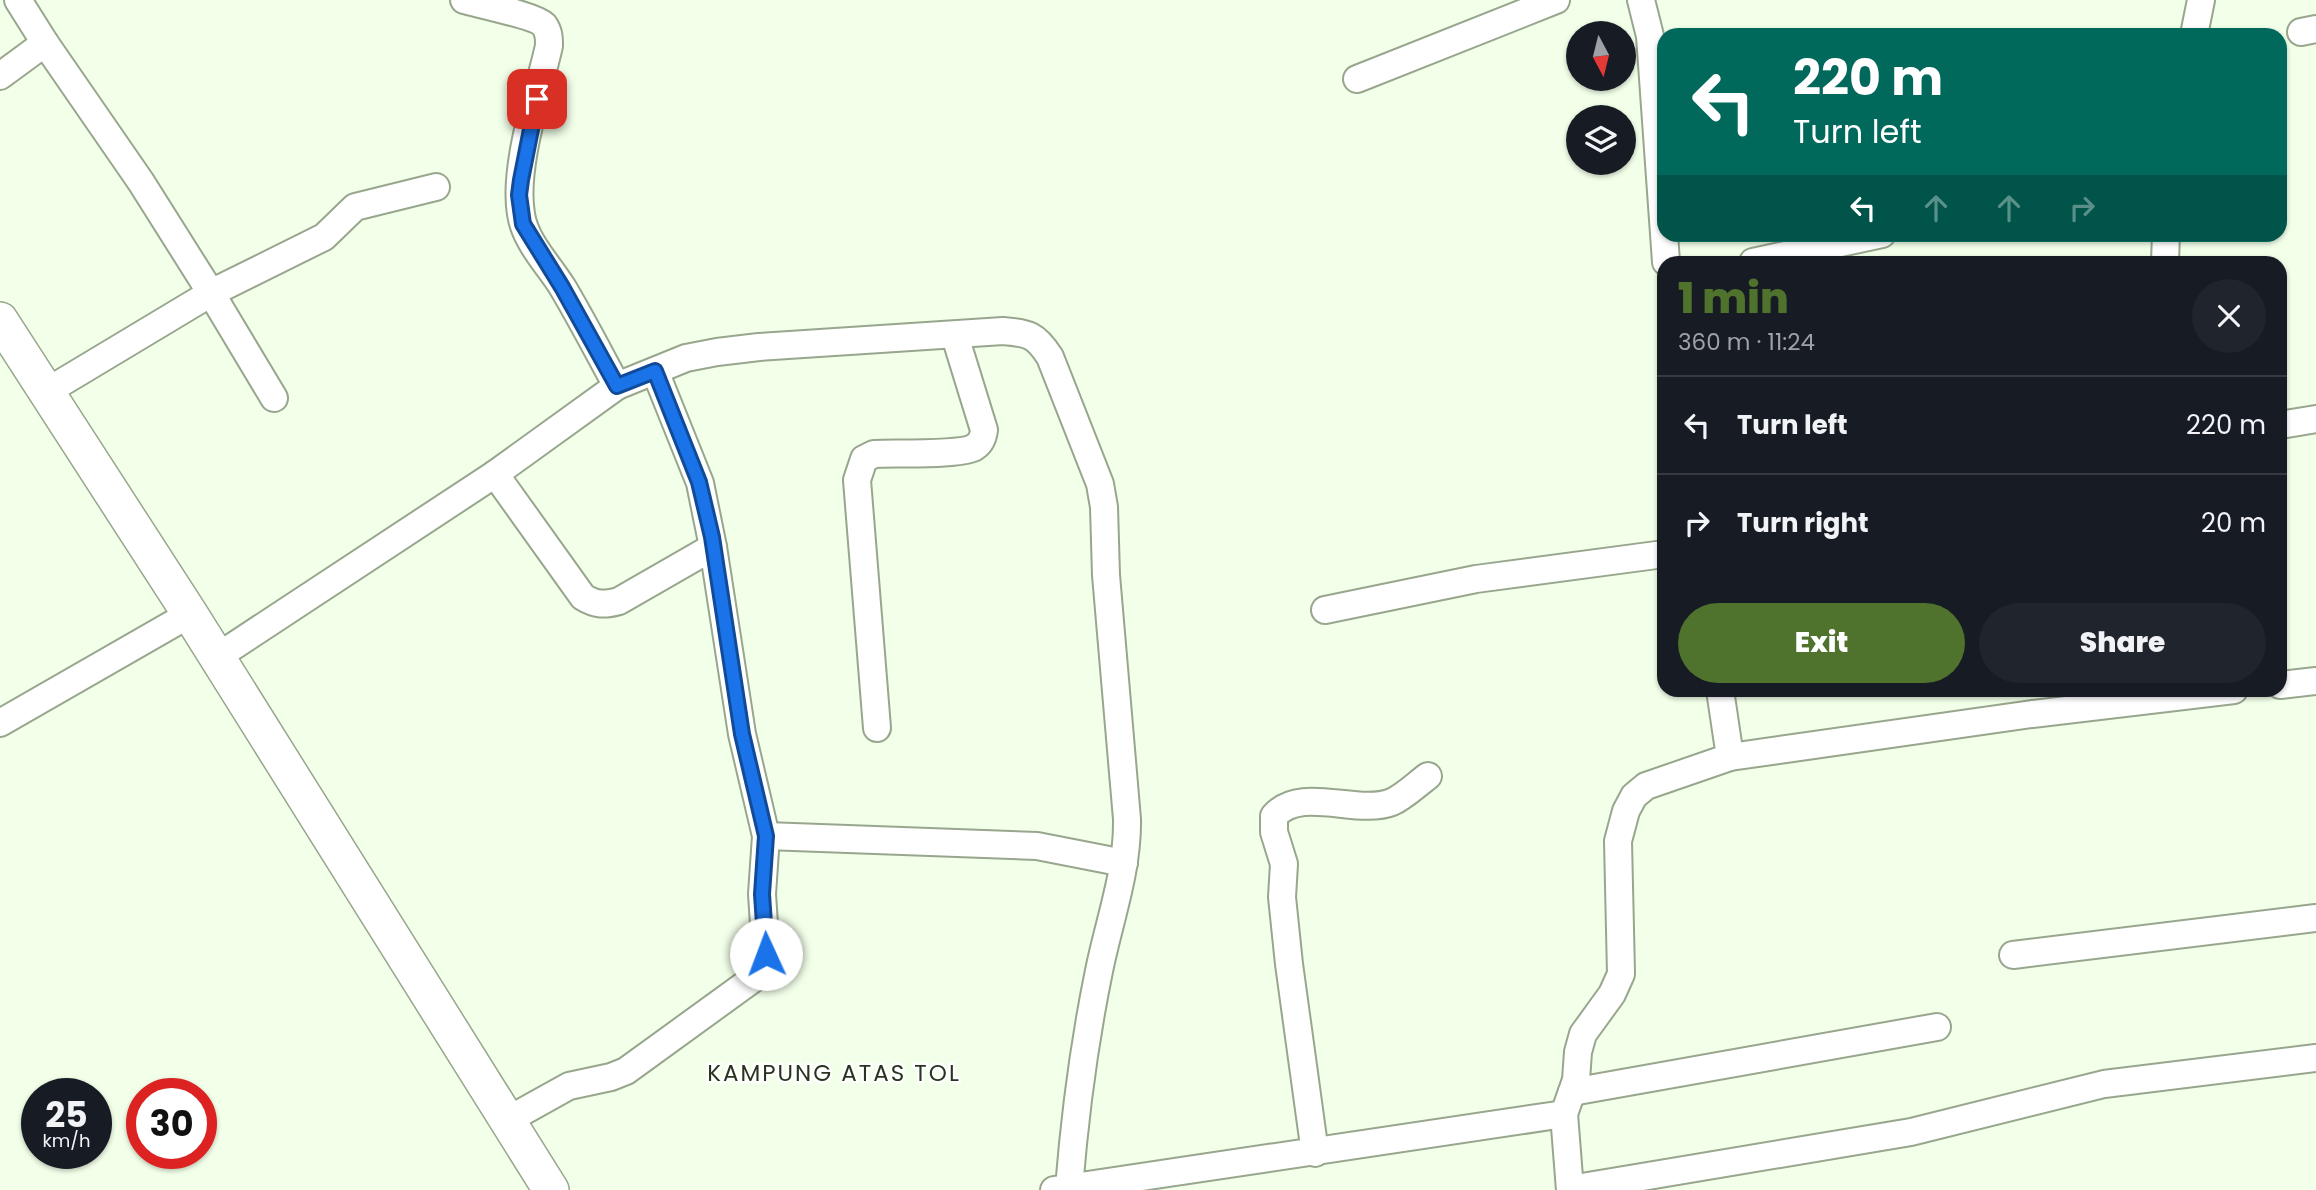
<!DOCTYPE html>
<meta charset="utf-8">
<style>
body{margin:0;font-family:Poppins,sans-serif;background:#20242c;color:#f1f3f6;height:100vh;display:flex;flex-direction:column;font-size:26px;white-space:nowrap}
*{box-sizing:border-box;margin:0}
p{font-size:23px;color:#9ea1a6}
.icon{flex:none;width:38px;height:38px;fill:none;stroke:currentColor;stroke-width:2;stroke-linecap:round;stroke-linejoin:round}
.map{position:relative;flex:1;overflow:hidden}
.drawer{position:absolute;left:1657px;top:256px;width:630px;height:441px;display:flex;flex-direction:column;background:#171b24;border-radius:21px;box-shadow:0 2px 5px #0004}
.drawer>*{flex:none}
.top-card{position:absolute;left:1657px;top:28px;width:630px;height:214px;border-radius:21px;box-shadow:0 2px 5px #0004;background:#00695c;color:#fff;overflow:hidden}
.needle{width:46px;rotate:173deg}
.buttons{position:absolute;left:1566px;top:21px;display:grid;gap:14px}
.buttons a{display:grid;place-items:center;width:70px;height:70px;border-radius:50%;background:#171b24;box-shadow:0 2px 5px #0004;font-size:35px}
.speed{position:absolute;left:21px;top:1078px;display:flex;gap:14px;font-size:35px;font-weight:700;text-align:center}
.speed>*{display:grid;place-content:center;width:91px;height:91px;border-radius:50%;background:#171b24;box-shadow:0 2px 5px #0004;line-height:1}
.speed small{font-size:18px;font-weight:400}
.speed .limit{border:10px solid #d22;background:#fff;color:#111}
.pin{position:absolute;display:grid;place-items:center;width:60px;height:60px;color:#fff;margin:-30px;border-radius:14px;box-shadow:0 4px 10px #0006}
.me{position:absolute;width:77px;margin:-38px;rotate:358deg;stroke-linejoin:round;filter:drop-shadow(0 0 5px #0008)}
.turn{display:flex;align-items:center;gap:24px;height:147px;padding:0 21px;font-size:32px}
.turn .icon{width:91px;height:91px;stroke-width:2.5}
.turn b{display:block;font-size:49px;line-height:60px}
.lanes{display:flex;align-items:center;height:66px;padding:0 21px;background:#0003;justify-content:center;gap:35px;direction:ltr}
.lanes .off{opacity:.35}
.round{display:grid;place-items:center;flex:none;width:74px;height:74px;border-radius:37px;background:#20242c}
.headline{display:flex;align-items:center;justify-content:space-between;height:119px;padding:0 21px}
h1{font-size:42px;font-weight:800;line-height:52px;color:#4f732d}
.action{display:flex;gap:14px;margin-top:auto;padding:14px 21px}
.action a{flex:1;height:80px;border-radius:42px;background:#4f732d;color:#fff;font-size:28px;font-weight:800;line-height:80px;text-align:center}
.action a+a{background:#20242c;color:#f1f3f6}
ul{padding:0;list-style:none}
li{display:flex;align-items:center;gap:21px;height:98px;padding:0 21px;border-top:2px solid #363941}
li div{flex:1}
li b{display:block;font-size:26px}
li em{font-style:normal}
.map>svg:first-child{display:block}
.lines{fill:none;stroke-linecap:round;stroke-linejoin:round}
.minor-casing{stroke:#98a68d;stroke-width:30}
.major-casing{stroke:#98a68d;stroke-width:38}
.minor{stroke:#fff;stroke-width:26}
.major{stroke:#fff;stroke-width:35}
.route-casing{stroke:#114b97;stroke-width:18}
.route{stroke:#1a73e8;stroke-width:12}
.labels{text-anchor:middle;stroke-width:5;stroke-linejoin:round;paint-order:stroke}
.neighbourhood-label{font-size:23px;letter-spacing:2px;fill:#28341f;stroke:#fff}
</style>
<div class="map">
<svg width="2316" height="1190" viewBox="0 0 2316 1190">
<rect width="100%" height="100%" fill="#f2ffe9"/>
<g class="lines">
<g class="minor-casing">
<g id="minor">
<path d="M1641,0L1650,36L1666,262"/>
<path d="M2301,32L2316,29"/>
<path d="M2194,35L2201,0"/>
<path d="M45,43L141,182L211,293L274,398"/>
<path d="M0,76L45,43L18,0"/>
<path d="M1357,79L1556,0"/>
<path d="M1753,262L1882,234"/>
<path d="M2165,262L2166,234"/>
<path d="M617,386L686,358L717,352L759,347L1003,331C1029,333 1036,335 1050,357L1100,484L1104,507L1106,575L1127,819C1128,871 1109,921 1099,971C1084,1044 1075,1113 1069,1188"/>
<path d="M46,392L211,293L324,237L355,207L436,187"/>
<path d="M2280,425L2316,419"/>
<path d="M495,474L583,597C596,605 605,605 619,601L713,547"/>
<path d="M1325,610L1476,579L1664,554"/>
<path d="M217,657L495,474L617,386C599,353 582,320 563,288C549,265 525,242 521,214C513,167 538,94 549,46C549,38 549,32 544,25C536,16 478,4 464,0"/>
<path d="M2280,685L2316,681"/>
<path d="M0,723L190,614"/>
<path d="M877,728L857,480L864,459L874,454C894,453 958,455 973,448C981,444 983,438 984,430L955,336"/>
<path d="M1730,757L2032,714L2234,690"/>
<path d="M766,836L1037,846L1124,863"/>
<path d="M2013,955L2316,918"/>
<path d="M1572,1092L1937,1027"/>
<path d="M508,1120L569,1086L611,1077L626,1071L757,976L764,967L766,954L762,894L766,836L742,734L713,547L700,483L655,371"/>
<path d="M1315,1153L1289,964L1282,897L1284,864L1274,832V816C1301,785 1357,816 1392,802C1405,796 1417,784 1428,776"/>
<path d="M1570,1189L1911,1132L2104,1084L2316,1058"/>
<path d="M1054,1190L1564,1114"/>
<path d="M1570,1190L1564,1114L1576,1080L1578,1052L1583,1034L1612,994L1621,974L1618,841L1626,811L1634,796L1646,786L1730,757L1720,690"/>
</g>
</g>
<g class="major-casing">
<path id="major" d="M0,320L190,614L551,1190"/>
</g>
<use href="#minor" class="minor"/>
<use href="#major" class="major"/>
</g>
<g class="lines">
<g class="route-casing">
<path id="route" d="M537,99L521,180L519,195L523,224L562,287L617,386L655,371L699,482L712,537L742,734L766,836L762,894L766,954"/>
</g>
<use href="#route" class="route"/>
</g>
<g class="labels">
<g class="neighbourhood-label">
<text x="834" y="1081">KAMPUNG ATAS TOL</text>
</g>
</g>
</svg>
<div class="buttons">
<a><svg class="needle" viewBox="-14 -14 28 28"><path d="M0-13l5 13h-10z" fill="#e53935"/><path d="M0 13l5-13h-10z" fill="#9ea1a6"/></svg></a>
<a><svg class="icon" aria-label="layers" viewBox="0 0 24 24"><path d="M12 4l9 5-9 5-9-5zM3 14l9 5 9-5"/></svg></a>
</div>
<div class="speed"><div>25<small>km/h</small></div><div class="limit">30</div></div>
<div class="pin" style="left:537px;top:99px;background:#d93025"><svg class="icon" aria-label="arrive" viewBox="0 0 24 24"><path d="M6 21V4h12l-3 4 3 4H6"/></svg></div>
<svg class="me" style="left:766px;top:954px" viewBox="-20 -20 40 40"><circle r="19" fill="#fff"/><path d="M0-13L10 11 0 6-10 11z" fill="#1a73e8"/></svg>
<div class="top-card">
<div class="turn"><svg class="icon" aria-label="left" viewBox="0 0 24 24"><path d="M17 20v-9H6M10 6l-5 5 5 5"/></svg><div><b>220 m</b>Turn left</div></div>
<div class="lanes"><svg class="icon" aria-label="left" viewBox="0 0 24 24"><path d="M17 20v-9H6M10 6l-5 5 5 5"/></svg><svg class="icon off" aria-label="ahead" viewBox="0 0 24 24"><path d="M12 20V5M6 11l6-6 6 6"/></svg><svg class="icon off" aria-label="ahead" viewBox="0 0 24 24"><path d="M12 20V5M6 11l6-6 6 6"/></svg><svg class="icon off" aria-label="right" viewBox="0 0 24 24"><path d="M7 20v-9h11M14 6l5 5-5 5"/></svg></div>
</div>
<section class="drawer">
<div class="headline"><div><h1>1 min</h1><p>360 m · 11:24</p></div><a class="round"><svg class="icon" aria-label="close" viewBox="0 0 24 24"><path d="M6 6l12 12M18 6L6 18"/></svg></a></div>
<ul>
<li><svg class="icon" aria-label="left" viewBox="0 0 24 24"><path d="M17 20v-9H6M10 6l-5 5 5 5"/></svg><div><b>Turn left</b></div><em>220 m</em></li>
<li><svg class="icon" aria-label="right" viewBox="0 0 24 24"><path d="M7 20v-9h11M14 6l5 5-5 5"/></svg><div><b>Turn right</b></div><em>20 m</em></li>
</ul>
<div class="action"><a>Exit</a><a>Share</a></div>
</section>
</div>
